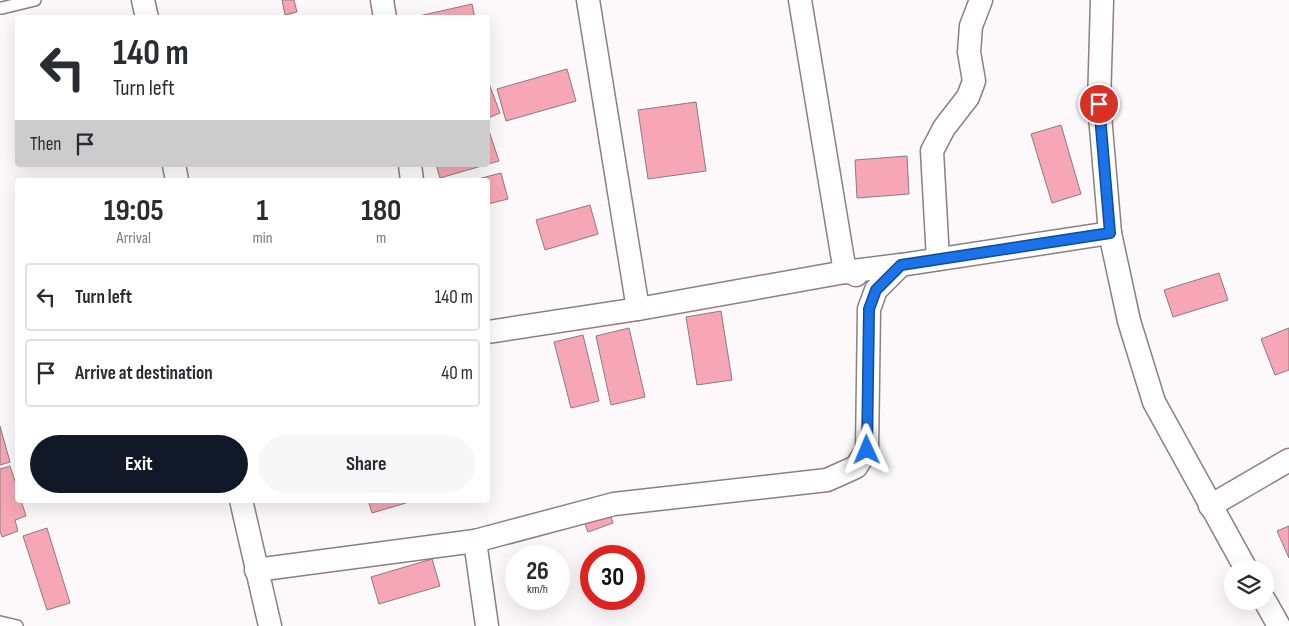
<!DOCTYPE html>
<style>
body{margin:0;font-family:"Sofia Sans Condensed",sans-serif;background:#f7f7f7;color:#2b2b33;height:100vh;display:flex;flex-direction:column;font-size:19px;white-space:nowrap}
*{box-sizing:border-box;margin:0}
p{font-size:16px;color:#7c7c81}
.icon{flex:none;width:28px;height:28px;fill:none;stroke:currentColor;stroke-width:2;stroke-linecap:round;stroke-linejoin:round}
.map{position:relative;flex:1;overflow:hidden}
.details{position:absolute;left:15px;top:178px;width:475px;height:325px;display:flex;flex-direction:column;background:#fff;border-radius:5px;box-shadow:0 5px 20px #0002}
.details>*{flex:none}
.hud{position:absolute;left:15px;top:15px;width:475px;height:152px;border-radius:5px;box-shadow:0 5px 20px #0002;background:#fff;color:#2b2b33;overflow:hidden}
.tools{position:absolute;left:1224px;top:560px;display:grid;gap:10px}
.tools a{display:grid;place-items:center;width:50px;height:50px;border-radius:50%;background:#fff;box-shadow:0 5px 20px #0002;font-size:25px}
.speed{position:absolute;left:505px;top:545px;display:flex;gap:10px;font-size:25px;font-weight:700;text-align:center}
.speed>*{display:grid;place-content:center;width:65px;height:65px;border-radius:50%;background:#fff;box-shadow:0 5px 20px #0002;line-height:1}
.speed small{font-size:12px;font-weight:400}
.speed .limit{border:8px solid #d22;background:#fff;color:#111}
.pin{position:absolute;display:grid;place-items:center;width:42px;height:42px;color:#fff;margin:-21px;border:2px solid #fff;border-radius:50%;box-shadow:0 1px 5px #0007}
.me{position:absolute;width:55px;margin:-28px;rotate:359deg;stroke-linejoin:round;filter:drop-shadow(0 0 4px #0008)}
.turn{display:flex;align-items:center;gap:18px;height:105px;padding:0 15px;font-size:22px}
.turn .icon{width:65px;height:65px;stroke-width:2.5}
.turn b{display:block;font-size:35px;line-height:42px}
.then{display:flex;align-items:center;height:48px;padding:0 15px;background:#0003;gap:10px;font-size:19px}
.eta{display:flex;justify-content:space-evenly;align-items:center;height:85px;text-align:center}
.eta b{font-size:30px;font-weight:700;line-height:35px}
.cta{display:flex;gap:10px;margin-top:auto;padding:10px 15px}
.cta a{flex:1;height:58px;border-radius:30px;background:#111827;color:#fff;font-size:20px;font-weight:700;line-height:58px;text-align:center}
.cta a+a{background:#f7f7f7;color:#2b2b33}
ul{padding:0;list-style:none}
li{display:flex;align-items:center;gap:15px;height:68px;margin:0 10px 8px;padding:0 5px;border:2px solid #e1e1e2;border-radius:5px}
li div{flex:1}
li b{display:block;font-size:19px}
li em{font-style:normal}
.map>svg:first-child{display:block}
.building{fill:#f6a6b5;stroke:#8b7b7e}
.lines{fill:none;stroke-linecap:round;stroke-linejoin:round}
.service-casing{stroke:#8f7e81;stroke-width:14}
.minor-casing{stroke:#8f7e81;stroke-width:25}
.service{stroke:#fff;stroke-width:11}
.minor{stroke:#fff;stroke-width:22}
.route-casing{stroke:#114b97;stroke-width:12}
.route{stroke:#1a73e8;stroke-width:9}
</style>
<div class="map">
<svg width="1289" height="626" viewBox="0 0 1289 626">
<rect width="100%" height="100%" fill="#fdf9fa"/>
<g class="building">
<path d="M282,0H294L297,12L285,15Z"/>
<path d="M472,4L475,18H410Z"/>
<path d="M567,69L576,101L506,121L497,89Z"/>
<path d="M488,81L500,113L488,118Z"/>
<path d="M696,102L706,171L648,179L638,110Z"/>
<path d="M1061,125L1081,194L1052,203L1031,134Z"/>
<path d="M488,128L499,161L488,164Z"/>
<path d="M907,156L909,194L857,198L855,160Z"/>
<path d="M436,165H485L440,178Z"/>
<path d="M501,173L508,199L488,204V180H474Z"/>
<path d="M590,205L598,234L545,250L536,220Z"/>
<path d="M1219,273L1228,300L1173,317L1164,290Z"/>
<path d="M721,311L732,380L697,385L686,317Z"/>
<path d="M629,328L645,397L611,405L596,336Z"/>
<path d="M1289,328V370L1275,375L1261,339Z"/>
<path d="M583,335L599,401L571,408L554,342Z"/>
<path d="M0,426L10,462L0,465Z"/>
<path d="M10,466L18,490V500H21L26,516L15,520L18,531L2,537L0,531V469Z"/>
<path d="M368,500H405L406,503L372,513Z"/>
<path d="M609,511L613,523L588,532L584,521Z"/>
<path d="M1289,526V558L1277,531Z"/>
<path d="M47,528L70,603L47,610L23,536Z"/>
<path d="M432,559L440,586L379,604L371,577Z"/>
</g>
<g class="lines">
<g class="service-casing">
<g id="service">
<path d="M2,8L35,0"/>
<path d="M0,622L17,626"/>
</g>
</g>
<g class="minor-casing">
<g id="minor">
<path d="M143,0L147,18"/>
<path d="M382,0L385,18"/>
<path d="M588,0L638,309"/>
<path d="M800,0L845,272L855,273L856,275"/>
<path d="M1102,0L1099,104L1110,233L1129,321L1154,402L1246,569"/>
<path d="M174,165L177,180"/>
<path d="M410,165L412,180"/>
<path d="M938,259L932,151L944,128L968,97L974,81L969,52L971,26L981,0"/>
<path d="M488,332L638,309L845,272L901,265L1110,233"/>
<path d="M241,500L270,626"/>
<path d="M1210,506L1289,460"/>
<path d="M475,541L487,626"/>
<path d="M256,570L475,541L614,504L827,480L856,467L867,450L869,309L876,290L901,265"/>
<path d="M1265,601L1279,626"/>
</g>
</g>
<use href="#service" class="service"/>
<use href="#minor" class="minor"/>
</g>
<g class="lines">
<g class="route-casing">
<path id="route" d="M867,450L869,309L876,290L901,265L1110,233L1099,104"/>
</g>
<use href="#route" class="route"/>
</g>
</svg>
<div class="tools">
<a><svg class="icon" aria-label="layers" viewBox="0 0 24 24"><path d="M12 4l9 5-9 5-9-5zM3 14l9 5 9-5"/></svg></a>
</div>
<div class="speed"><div>26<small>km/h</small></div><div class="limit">30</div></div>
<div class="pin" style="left:1099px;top:104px;background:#d93025"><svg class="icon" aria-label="arrive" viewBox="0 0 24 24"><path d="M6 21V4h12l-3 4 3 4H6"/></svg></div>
<svg class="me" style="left:867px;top:450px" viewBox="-20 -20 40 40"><path d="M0-17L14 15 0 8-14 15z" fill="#1a73e8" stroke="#fff" stroke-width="4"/></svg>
<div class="hud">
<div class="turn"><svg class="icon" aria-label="left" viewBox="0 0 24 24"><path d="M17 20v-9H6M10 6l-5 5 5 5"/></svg><div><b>140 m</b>Turn left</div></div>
<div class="then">Then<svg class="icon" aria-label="arrive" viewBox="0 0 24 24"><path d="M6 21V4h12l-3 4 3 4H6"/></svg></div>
</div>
<section class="details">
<div class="eta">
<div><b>19:05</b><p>Arrival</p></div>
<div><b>1</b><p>min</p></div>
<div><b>180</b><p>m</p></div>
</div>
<ul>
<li><svg class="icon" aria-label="left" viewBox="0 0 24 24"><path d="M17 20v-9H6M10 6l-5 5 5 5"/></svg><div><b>Turn left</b></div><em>140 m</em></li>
<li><svg class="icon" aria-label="arrive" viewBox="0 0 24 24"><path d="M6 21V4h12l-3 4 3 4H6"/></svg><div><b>Arrive at destination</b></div><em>40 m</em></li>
</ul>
<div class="cta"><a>Exit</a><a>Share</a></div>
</section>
</div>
